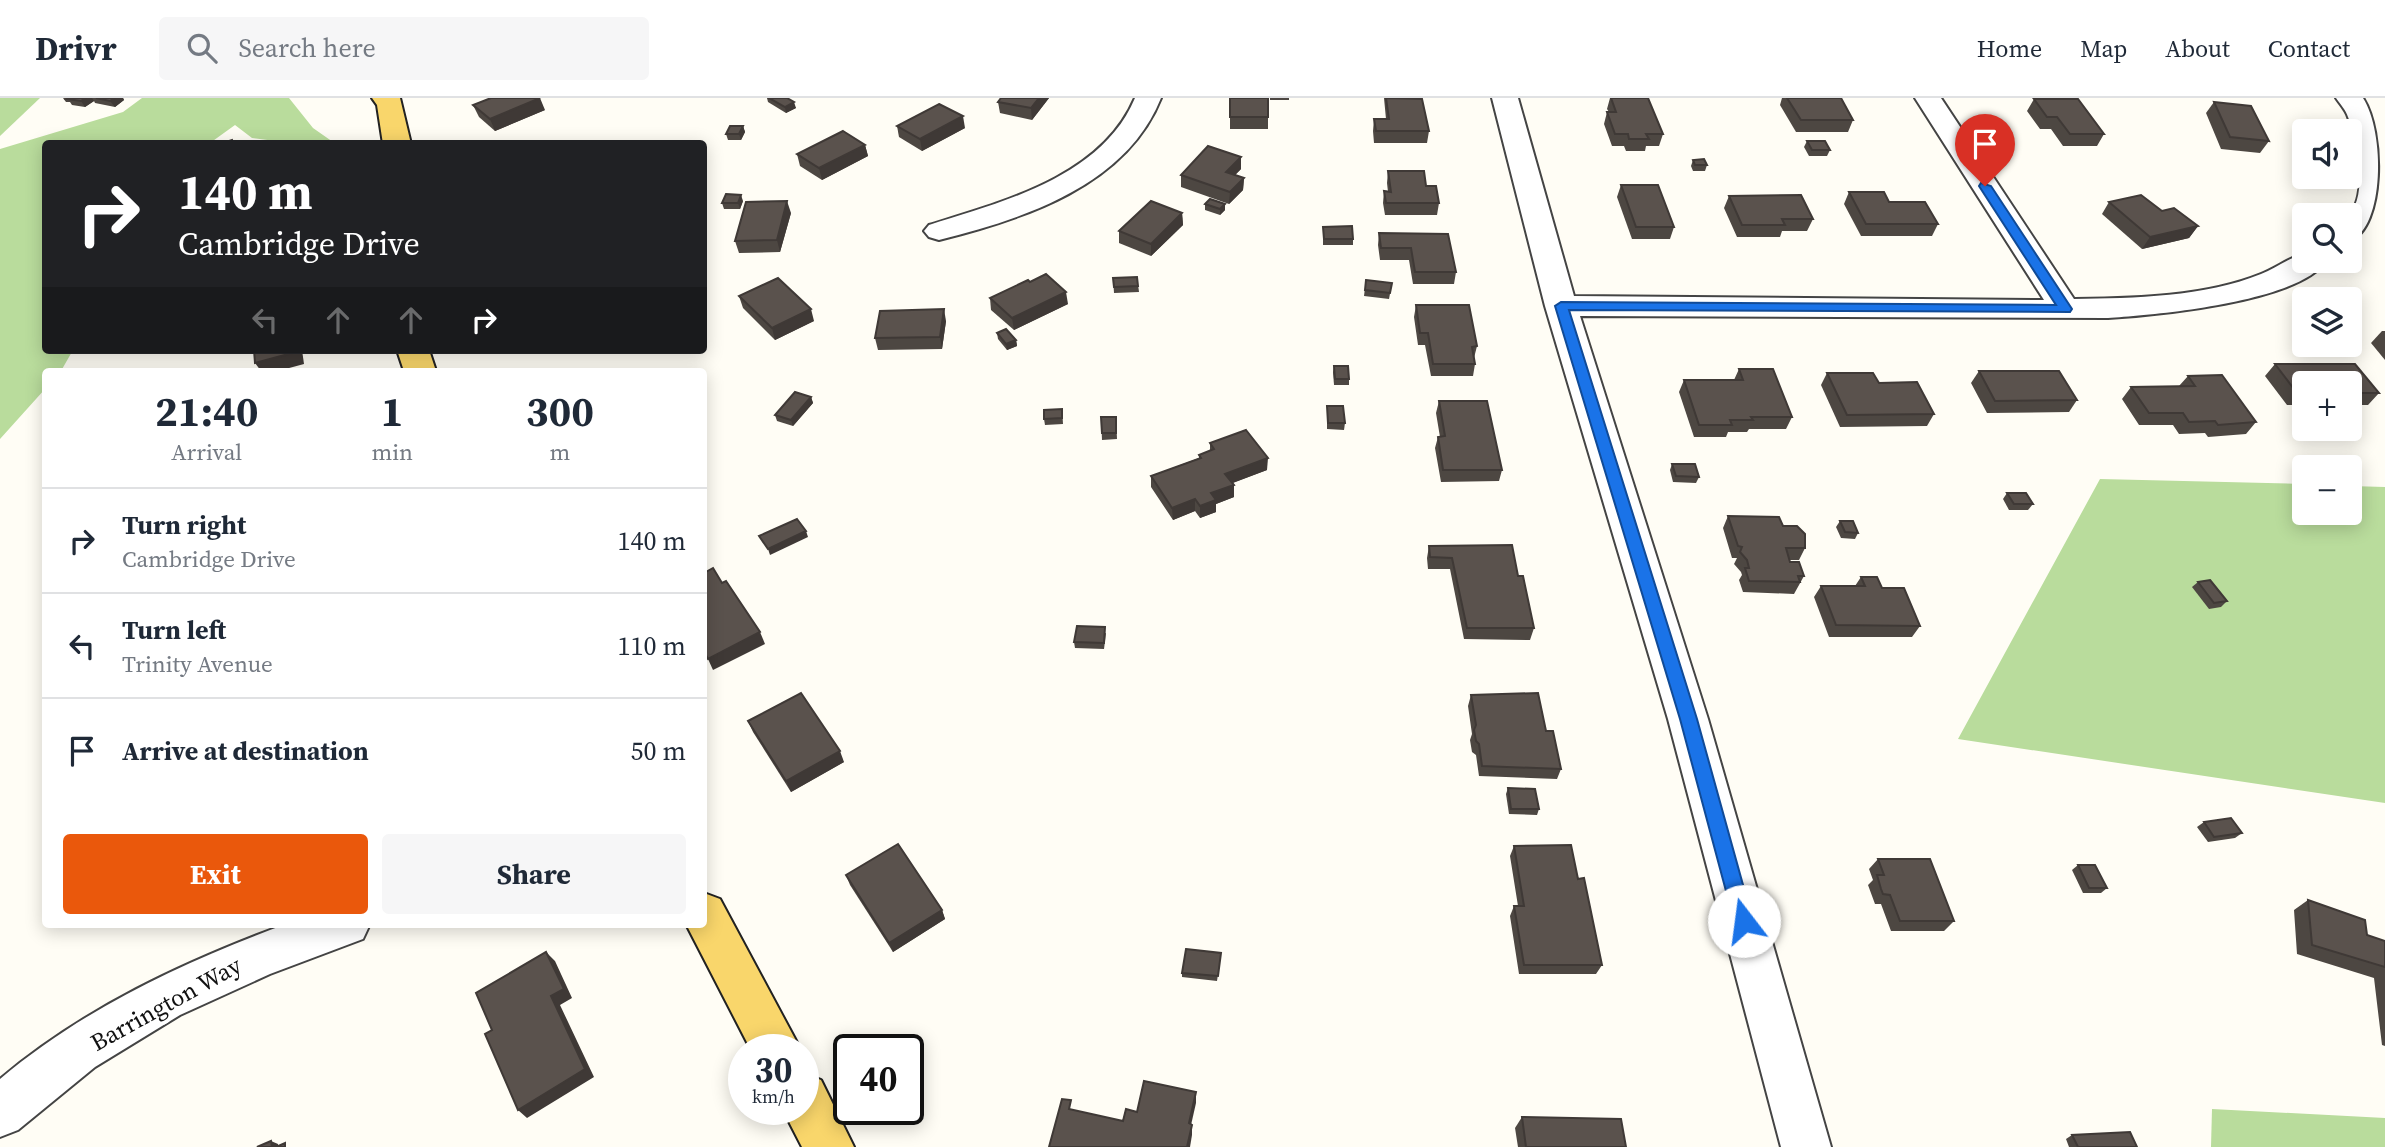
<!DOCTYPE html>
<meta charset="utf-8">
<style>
body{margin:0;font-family:"Source Serif 4",serif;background:#f6f6f7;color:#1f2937;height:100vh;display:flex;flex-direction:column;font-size:26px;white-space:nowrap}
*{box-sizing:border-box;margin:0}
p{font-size:23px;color:#747a83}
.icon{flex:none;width:38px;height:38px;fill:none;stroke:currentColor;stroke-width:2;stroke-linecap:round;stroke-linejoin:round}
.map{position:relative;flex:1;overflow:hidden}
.details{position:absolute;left:42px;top:270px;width:665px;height:560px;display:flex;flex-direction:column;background:#fff;border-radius:7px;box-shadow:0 4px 18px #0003}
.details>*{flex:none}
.banner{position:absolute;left:42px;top:42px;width:665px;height:214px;border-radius:7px;box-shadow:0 4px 18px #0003;background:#202124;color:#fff;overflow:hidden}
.controls{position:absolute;left:2292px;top:21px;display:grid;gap:14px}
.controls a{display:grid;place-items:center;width:70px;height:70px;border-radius:7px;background:#fff;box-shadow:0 4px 18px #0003;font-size:35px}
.speed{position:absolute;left:728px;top:936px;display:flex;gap:14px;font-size:35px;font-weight:700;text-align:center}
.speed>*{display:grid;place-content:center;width:91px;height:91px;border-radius:50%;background:#fff;box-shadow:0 4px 18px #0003;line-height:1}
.speed small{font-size:18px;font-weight:400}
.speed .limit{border:4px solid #111;border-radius:10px;background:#fff;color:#111}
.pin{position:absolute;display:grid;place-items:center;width:60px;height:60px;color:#fff;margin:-72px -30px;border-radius:50% 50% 50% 0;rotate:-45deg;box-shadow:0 0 7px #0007}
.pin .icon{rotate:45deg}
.me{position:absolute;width:77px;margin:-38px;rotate:345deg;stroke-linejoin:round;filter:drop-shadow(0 0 5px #0008)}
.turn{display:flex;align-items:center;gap:24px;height:147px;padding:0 21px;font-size:32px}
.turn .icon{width:91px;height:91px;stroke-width:2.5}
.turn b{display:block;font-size:49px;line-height:60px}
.lanes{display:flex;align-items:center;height:66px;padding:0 21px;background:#0003;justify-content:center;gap:35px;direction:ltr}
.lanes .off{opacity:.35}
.eta{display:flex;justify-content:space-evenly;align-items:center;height:119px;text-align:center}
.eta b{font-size:42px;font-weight:700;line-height:49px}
.button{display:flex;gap:14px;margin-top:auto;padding:14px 21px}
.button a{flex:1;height:80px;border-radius:7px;background:#ea580c;color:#fff;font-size:28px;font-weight:700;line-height:80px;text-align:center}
.button a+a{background:#f6f6f7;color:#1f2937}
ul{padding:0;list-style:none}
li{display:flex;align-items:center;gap:21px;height:105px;padding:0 21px;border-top:2px solid #e0e1e3}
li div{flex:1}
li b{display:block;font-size:26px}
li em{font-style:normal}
header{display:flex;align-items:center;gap:42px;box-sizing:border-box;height:98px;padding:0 35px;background:#fff;border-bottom:2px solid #e0e1e3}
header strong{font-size:33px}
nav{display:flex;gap:38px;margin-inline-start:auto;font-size:24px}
.search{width:490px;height:63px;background:#f6f6f7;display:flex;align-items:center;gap:18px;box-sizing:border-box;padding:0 24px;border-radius:7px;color:#747a83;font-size:26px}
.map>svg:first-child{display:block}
.forest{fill:#b9dc9c}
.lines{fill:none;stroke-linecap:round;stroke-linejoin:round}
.minor-casing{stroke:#444;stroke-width:4}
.major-casing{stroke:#222;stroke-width:4}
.minor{fill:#fff;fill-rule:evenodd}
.major{fill:#f9d66b;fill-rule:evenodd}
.wall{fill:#4d4742}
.shaded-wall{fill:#3f3936}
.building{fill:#5a524d;stroke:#3f3936;stroke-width:2}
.route{fill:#1a73e8;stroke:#114b97;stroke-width:2}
.labels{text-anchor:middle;stroke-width:7;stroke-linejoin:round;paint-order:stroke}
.near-street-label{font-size:24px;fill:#111;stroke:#fff}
</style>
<header>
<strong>Drivr</strong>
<div class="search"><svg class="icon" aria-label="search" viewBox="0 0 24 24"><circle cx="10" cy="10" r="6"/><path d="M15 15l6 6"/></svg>Search here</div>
<nav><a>Home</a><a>Map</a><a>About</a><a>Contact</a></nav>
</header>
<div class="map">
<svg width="2385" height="1049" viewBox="0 0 2385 1049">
<rect width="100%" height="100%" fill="#fffdf5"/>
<g class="forest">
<path d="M0,0H40L0,38Z"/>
<path d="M142,0H289L313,30L333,44L298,46L252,40L235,27L210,45L46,46V252H73L61,273H46L45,291L0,341V51L123,14Z"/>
<path d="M2100,381L2305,386V415H2350V388L2385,389V705L1958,641Z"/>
<path d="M2212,1011L2385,1020V1049H2211Z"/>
</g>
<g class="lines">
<g class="minor-casing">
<g id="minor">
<path d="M1135,0H1161C1126,88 1023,121 939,142L929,139L924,133L929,127C1002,104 1102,79 1135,0Z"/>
<path d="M1492,0H1518L1574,198L2044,202L1915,0H1941L2074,201C2135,200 2204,199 2261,176C2276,170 2289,160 2305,155V163H2326C2299,204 2156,217 2108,220L1580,218L1708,621L1831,1049H1781L1668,621L1545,208Z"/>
<path d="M2336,0H2363C2385,34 2385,129 2350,143L2349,117C2368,97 2358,43 2348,19C2346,12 2340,6 2336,0Z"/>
<path d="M286,826H370L363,841L270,876L180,917L95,969L18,1032L0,1039V981C84,910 184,864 286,826Z"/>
</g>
</g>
<g class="major-casing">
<g id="major">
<path d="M372,0H400L411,46H383L377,7Z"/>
<path d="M397,252H429L436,273H404Z"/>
<path d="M704,795L720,801L801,952H751L686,826H704Z"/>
<path d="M803,975L821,982L854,1049H802L783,1012H803Z"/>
</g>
</g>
<use href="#minor" class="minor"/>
<use href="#major" class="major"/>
</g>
<g class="wall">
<path d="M63,0H123L124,2L115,9L95,5L94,3L85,9L72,7L70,4H66Z"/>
<path d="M767,0H787L796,10L786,15L768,4Z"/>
<path d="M1001,0H1049L1032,22L1000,15L998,4Z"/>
<path d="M1230,0L1268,19V31H1230Z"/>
<rect x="1270" y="0" width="19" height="2"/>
<path d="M1384,0H1420L1429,33L1427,45H1374L1373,33L1374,21H1386Z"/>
<path d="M1610,0H1648L1663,36L1659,48H1646L1645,53H1626L1624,48H1612L1604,26L1607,14H1609L1607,11Z"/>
<path d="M1782,0H1841L1853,22L1848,34H1796L1780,7Z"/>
<path d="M2034,1L2104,36L2097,48H2063L2051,31H2040L2027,13Z"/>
<path d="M2214,4L2269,43L2260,55L2221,51L2206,15Z"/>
<path d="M473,7L545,12L495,33L479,19Z"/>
<path d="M743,28L745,34L741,42H728L726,36Z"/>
<path d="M897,28L965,30L922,53L899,39Z"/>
<path d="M1807,43L1830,52L1827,58H1809L1804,49Z"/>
<path d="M865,47L868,58L822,82L800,68L797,56Z"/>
<path d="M1693,62L1707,67L1705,73H1693L1691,68Z"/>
<path d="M1241,71L1235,77L1244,80L1243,92L1229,106L1181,89V77Z"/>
<path d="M1388,73L1439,105L1437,117H1385L1383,105L1384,93L1388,94L1387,85Z"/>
<path d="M1621,87L1674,129L1670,141H1632L1617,99Z"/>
<path d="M1849,94L1889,104L1938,126L1932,138H1861L1844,106Z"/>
<path d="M1729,98L1813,121L1807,133H1782L1780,139H1737L1724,110Z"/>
<path d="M743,103L740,111H724L722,105Z"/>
<path d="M2109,104L2198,128L2189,140L2142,151L2102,116Z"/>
<path d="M1205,106L1225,112L1220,117L1205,112Z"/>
<path d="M791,115L780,154L739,155L735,143Z"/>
<path d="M1182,115L1183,127L1151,158L1119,145V133Z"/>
<path d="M1323,129L1353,141V147H1323Z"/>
<path d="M1379,135L1456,174L1454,186H1413L1409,162H1380L1378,147Z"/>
<path d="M1137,179L1139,194L1114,195L1113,180Z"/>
<path d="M1366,182L1392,185L1389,201L1364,198Z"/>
<path d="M1030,184L1068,206L1014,232L991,212L990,200Z"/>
<path d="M739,198L814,223L775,242L743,210Z"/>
<path d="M1416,207L1477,248L1474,260L1475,266L1473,278H1431L1425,247H1418L1414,219Z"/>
<path d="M946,223L942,251L878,252L875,240Z"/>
<path d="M2382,233H2385V262L2371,245Z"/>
<path d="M997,235L1016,242L1017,248L1007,252L998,241Z"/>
<path d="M2275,266H2355L2379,295L2368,307H2350V285H2305V307H2287L2265,278Z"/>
<path d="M1334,268L1349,281V287H1334L1333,274Z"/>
<path d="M1739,271L1792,319L1786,331H1749L1747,334H1728L1726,339H1694L1679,294L1684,282H1734Z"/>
<path d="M1979,273L2077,302L2069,314L1987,315L1971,285Z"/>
<path d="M1827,275L1879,285L1934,316L1927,328L1840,329L1821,287Z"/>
<path d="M2188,278L2256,324L2246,336L2208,339L2205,335L2179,336L2173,327H2139L2122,301L2131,289L2179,288Z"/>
<path d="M811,299L813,305L793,328L777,323L775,317Z"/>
<path d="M1439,303L1502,372L1499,383L1441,384L1435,350L1438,339H1440L1436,315Z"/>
<path d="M1327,308L1345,325L1344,332L1327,331Z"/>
<path d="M1062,311L1063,326L1045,327L1044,321Z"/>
<path d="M1101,319H1116L1117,341L1102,342Z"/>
<path d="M1210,345L1267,372L1232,385L1234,387V399L1216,406V414L1200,420L1195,413L1173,422L1151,389V378L1199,360V357L1210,353Z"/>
<path d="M1672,366L1699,379L1696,385L1673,384L1670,372Z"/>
<path d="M2007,395L2033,406L2028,412H2009L2003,401Z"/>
<path d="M1728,418L1783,428L1805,450L1799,462H1790V464L1804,478L1794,496L1743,494L1739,482L1742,477L1741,474L1734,466L1737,460H1732L1723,430Z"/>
<path d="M1840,423L1858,435L1855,441L1841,440L1836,429Z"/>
<path d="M1429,448L1518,478L1534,530L1530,542L1464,541L1450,471H1428L1427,460Z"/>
<path d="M1861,479L1882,490L1920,528L1912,539H1829L1814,499L1821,488H1855Z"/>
<path d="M2198,484L2227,503L2221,509L2209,511L2192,489Z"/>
<path d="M1106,535L1104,551L1075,550L1074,544Z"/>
<path d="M1471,597L1546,633L1561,671L1557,681L1479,678L1476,657L1472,654L1470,642L1472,636L1468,608Z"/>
<path d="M748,623L844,664L791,694L753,634Z"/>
<path d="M1508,690L1539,711L1537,717L1509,716L1506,696Z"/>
<path d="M2204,724L2242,735L2235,740L2208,744L2197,729Z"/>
<path d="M1514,748L1578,781L1602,867L1596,876H1519L1510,818L1514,808H1518L1510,758Z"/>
<path d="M1878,761L1954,823L1944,833H1891L1881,806H1875L1868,787L1873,782L1869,771Z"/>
<path d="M2078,767L2107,790L2101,795H2083L2072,772Z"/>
<path d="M846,777L942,812L945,821L893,854L850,787Z"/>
<path d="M2308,802L2367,837L2385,843V948L2382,947L2374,880L2297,856L2294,812Z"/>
<path d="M1221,855L1217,883L1182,879V875Z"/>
<path d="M1522,1019L1626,1049H1518L1515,1030Z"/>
<path d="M2072,1037L2137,1049H2069L2066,1041Z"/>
</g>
<g class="shaded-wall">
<path d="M85,0H92L94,3L85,9L81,3Z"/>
<path d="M114,0H123L124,2L115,9L110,3Z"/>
<path d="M540,0L545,12L495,33L490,21Z"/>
<path d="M1039,0H1049L1032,22L1031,10Z"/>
<path d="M794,4L796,10L786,15L785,9Z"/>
<path d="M963,18L965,30L922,53L920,41Z"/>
<path d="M743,28L745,34L741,42L739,36Z"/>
<path d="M865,47L868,58L822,82L819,70Z"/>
<path d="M1241,59V71L1226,86V74Z"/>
<path d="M1244,80L1243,92L1229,106L1230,94Z"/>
<path d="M741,97L743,103L740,111L738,105Z"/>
<path d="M787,103L791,115L780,154L777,142Z"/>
<path d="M1225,106V112L1220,117V111Z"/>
<path d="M1182,115L1183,127L1151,158V146Z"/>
<path d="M2198,128L2189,140L2142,151L2150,139Z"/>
<path d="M1066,194L1068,206L1014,232L1012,220Z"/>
<path d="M811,211L814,223L775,242L772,230Z"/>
<path d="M944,211L946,223L942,251L940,239Z"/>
<path d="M1016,242L1017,248L1007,252L1006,246Z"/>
<path d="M295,252H302L304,266L278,273H261L255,265Z"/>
<path d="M519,252H534L521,256Z"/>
<path d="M811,299L813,305L793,328L791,322Z"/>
<path d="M1268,360L1267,372L1225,388V376Z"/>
<path d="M1234,387V399L1216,406V414L1200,420V408L1211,395Z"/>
<path d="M1195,401V413L1173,422L1172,410Z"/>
<path d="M806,433L808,439L770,457L768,451Z"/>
<path d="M760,534L765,546L713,572L708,561Z"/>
<path d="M840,653L844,664L791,694L786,683Z"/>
<path d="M942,812L945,821L893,854L889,845Z"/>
<path d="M546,854L555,863L572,900L560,907L594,979L527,1020L518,1012L551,898Z"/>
<path d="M1196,994V1005L1189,1036V1025Z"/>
<path d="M1192,1027V1037L1190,1049H1187Z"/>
<path d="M271,1043L278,1046V1049H272Z"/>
</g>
<g class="building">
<path d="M69,0H85L81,3L67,1Z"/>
<path d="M96,0H114L110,3Z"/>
<path d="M491,0H540L490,21L473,7Z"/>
<path d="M769,0H787L794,4L785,9Z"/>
<path d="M1001,0H1039L1031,10L998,4Z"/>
<rect x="1230" y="0" width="38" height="19"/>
<path d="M1386,0L1422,1L1429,33H1376L1374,21H1389Z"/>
<path d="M1611,0H1648L1663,36H1646L1649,41H1629L1628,36H1615L1607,14H1616Z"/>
<path d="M1787,0H1841L1853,22H1801Z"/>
<path d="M2034,1H2078L2104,36H2070L2057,19H2047Z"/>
<path d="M2214,4L2251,8L2269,43L2230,39Z"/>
<path d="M939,6L963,18L920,41L897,28Z"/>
<path d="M730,28H743L739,36H726Z"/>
<path d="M843,33L865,47L819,70L797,56Z"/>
<path d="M232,42L233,46H220Z"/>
<path d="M1807,43H1825L1830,52H1812Z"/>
<path d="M1208,48L1241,59L1226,74L1244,80L1230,94L1181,77Z"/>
<path d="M1704,61L1707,67H1695L1693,62Z"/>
<path d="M1388,73H1424L1426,88H1436L1439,105H1386L1384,93L1391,94Z"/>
<path d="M1621,87H1658L1674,129H1636Z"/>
<path d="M1849,94H1884L1889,104H1925L1938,126H1866Z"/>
<path d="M726,96L741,97L738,105H722Z"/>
<path d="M1801,97L1813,121H1782L1785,127H1742L1729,98Z"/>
<path d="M2141,97L2162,113L2174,110L2198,128L2150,139L2109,104Z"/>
<path d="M1210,101L1225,106L1220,111L1205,106Z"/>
<path d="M787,103L777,142L735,143L746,104Z"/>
<path d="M1151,103L1182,115L1151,146L1119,133Z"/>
<path d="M1352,128L1353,141H1324L1323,129Z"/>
<path d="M1379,135L1448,136L1456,174H1415L1411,150H1381Z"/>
<path d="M1046,176L1066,194L1012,220L990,200L1028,182L1030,184Z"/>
<path d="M1137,179L1138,188L1114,189L1113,180Z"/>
<path d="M778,180L811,211L772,230L739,198Z"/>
<path d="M1366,182L1392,185L1390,195L1365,192Z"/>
<path d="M1416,207H1469L1477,248L1472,249L1475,266H1433L1428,235H1420Z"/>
<path d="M944,211L940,239L875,240L880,213Z"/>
<path d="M1006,231L1016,242L1006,246L997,235Z"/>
<path d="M254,252H295L296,254L255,265Z"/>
<path d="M2275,266H2355L2379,295H2350V285H2305V295H2297Z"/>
<path d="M1334,268H1348L1349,281H1335Z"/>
<path d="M1739,271H1773L1792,319H1751L1753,322H1730L1732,327H1699L1684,282H1743Z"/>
<path d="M1979,273H2059L2077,302L1995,303Z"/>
<path d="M1827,275H1873L1879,285L1917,284L1934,316L1847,317Z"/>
<path d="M2222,277L2256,324L2218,327L2215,323L2189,324L2183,315H2149L2131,289L2195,288L2188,278Z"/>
<path d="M795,294L811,299L791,322L775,317Z"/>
<path d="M1439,303H1487L1502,372H1443L1438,339L1445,338Z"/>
<path d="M1327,308H1343L1345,325H1328Z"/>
<path d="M1062,311V320L1044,321V312Z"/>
<path d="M1101,319H1116V335H1102Z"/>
<path d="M1246,332L1268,360L1225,376L1234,387L1211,395L1216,402L1200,408L1195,401L1172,410L1151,378L1201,360L1199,357L1214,351L1210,345Z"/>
<path d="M1672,366H1695L1699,379L1676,378Z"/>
<path d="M2007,395H2026L2033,406H2014Z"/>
<path d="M1728,418L1779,419L1783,428H1797L1805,436V450H1786L1790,464H1799L1804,478H1798L1800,484L1749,483L1745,470H1749L1747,462L1740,454L1742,449L1738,448Z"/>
<path d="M797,421L806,433L768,451L759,438Z"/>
<path d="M1840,423H1853L1858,435L1845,434Z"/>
<path d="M1512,447L1518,478H1523L1534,530H1467L1452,460L1430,459L1429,448Z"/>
<path d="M713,470L722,485L726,483L760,534L708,561L704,554V475Z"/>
<path d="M1861,479H1877L1882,490H1904L1920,528L1836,527L1821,488H1865Z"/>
<path d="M2210,482L2227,503L2214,505L2198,484Z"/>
<path d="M1077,528L1105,529L1104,545L1074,544Z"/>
<path d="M801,595L840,653L786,683L748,623Z"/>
<path d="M1538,595L1546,633H1553L1561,671L1482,668L1479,646L1476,643L1474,632L1476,627L1471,597Z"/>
<path d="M1508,690L1535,691L1539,711H1511Z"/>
<path d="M2231,720L2242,735L2214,739L2204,724Z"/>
<path d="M898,746L942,812L889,845L846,777Z"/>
<path d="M1571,747L1578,781L1584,780L1602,867H1524L1514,808H1524L1514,748Z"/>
<path d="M1878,761H1930L1954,823H1900L1890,797L1883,796L1881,791L1877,777H1884Z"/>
<path d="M2078,767H2095L2107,790H2089Z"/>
<path d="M2308,802L2365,822L2367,837L2385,843V869L2312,847Z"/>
<path d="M1186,851L1221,855L1218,878L1182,875Z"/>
<path d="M546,854L564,891L551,898L585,971L518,1012L485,936L492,932L476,895Z"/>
<path d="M1144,983L1196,994L1189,1025L1192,1027L1187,1049H1049L1062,1001L1071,1002L1069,1011L1123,1023L1126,1011L1137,1014Z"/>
<path d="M1522,1019L1621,1021L1626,1049H1526Z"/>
<path d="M2130,1034L2137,1049H2078L2072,1037Z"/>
<path d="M271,1043L272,1049H257Z"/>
<path d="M285,1045V1049H276Z"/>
</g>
<path class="route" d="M1981,85L1991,88L2072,211L2070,214L1569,212L1697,621L1753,823L1750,829L1744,832L1737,829L1734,823L1680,621L1555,208L1561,204L2056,207L1979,88Z"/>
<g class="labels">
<g class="near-street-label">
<text transform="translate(166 906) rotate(-29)" y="8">Barrington Way</text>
</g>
</g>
</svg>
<div class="controls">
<a><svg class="icon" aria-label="sound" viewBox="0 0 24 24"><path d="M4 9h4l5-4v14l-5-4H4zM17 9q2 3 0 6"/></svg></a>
<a><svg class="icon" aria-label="search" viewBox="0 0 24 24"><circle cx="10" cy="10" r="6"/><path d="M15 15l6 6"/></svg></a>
<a><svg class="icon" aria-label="layers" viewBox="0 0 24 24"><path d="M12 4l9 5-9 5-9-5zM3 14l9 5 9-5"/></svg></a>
<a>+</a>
<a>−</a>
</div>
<div class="speed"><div>30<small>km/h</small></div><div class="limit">40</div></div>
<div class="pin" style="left:1985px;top:88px;background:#d93025"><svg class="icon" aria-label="arrive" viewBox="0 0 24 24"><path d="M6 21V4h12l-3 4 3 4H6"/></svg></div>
<svg class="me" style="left:1744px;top:823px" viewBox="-20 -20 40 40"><circle r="19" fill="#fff"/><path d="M0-13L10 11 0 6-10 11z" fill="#1a73e8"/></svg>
<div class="banner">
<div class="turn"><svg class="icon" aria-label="right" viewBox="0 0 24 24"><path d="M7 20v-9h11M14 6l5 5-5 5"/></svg><div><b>140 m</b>Cambridge Drive</div></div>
<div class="lanes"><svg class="icon off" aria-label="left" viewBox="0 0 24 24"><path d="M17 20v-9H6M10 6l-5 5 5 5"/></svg><svg class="icon off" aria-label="ahead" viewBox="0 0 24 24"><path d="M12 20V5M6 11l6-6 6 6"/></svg><svg class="icon off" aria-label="ahead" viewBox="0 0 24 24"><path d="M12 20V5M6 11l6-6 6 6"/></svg><svg class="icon" aria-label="right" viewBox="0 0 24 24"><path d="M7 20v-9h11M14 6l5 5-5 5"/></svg></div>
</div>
<section class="details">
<div class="eta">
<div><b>21:40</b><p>Arrival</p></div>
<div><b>1</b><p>min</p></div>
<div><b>300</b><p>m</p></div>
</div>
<ul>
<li><svg class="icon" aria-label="right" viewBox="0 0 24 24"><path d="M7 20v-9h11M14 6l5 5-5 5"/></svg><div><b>Turn right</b><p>Cambridge Drive</p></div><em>140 m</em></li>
<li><svg class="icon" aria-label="left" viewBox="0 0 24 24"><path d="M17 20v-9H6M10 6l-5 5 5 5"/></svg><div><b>Turn left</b><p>Trinity Avenue</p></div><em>110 m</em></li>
<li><svg class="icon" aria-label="arrive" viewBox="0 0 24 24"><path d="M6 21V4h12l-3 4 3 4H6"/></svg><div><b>Arrive at destination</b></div><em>50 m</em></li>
</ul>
<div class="button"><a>Exit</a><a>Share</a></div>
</section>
</div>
